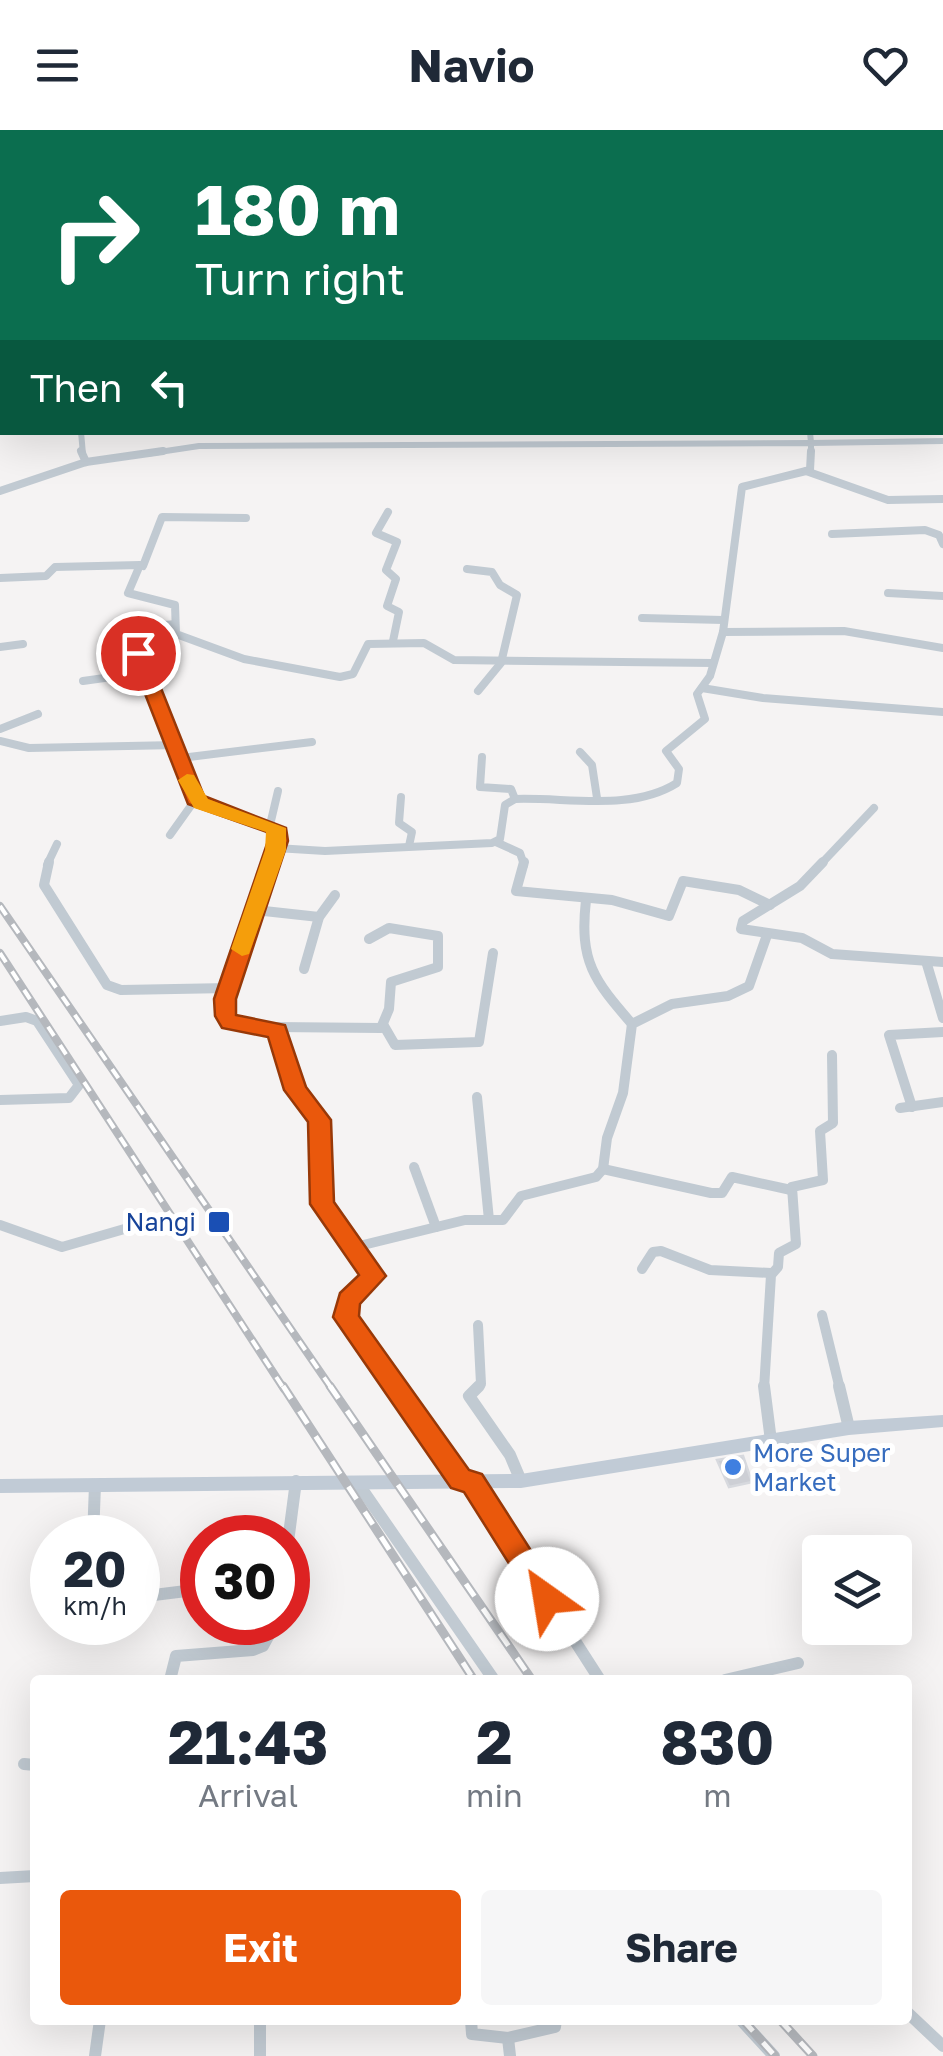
<!DOCTYPE html>
<style>
body{margin:0;font-family:"Golos Text",sans-serif;background:#f6f6f7;color:#1f2937;height:100vh;display:flex;flex-direction:column;font-size:38px;white-space:nowrap}
*{box-sizing:border-box;margin:0}
p{font-size:32px;color:#747a83}
.icon{flex:none;width:55px;height:55px;fill:none;stroke:currentColor;stroke-width:2;stroke-linecap:round;stroke-linejoin:round}
.map{position:relative;flex:1;overflow:hidden}
.sheet{position:absolute;left:30px;top:1545px;width:882px;height:350px;display:flex;flex-direction:column;background:#fff;border-radius:10px;box-shadow:0 10px 40px #0002}
.sheet>*{flex:none}
.top-card{position:absolute;left:0px;top:0px;width:945px;height:305px;box-shadow:0 10px 40px #0002;background:#0b6e4f;color:#fff;overflow:hidden}
.tools{position:absolute;left:802px;top:1405px;display:grid;gap:20px}
.tools a{display:grid;place-items:center;width:110px;height:110px;border-radius:10px;background:#fff;box-shadow:0 10px 40px #0002;font-size:50px}
.speed{position:absolute;left:30px;top:1385px;display:flex;gap:20px;font-size:50px;font-weight:700;text-align:center}
.speed>*{display:grid;place-content:center;width:130px;height:130px;border-radius:50%;background:#fff;box-shadow:0 10px 40px #0002;line-height:1}
.speed small{font-size:25px;font-weight:400}
.speed .limit{border:15px solid #d22;background:#fff;color:#111}
.pin{position:absolute;display:grid;place-items:center;width:85px;height:85px;color:#fff;margin:-42px;border:5px solid #fff;border-radius:50%;box-shadow:0 2px 10px #0007}
.me{position:absolute;width:110px;margin:-55px;rotate:328deg;stroke-linejoin:round;filter:drop-shadow(0 0 8px #0008)}
.turn{display:flex;align-items:center;gap:35px;height:210px;padding:0 30px;font-size:45px}
.turn .icon{width:130px;height:130px;stroke-width:2.5}
.turn b{display:block;font-size:70px;line-height:85px}
.then{display:flex;align-items:center;height:95px;padding:0 30px;background:#0003;gap:20px;font-size:38px}
.eta{display:flex;justify-content:space-evenly;align-items:center;height:170px;text-align:center}
.eta b{font-size:60px;font-weight:700;line-height:70px}
.button{display:flex;gap:20px;margin-top:auto;padding:20px 30px}
.button a{flex:1;height:115px;border-radius:10px;background:#ea580c;color:#fff;font-size:40px;font-weight:700;line-height:115px;text-align:center}
.button a+a{background:#f6f6f7;color:#1f2937}
header{display:flex;justify-content:space-between;align-items:center;height:130px;padding:0 30px;background:#fff;font-size:45px;font-weight:700}
.map>svg:first-child{display:block}
.building{fill:#cdcfd5;stroke:#d7d9de;stroke-width:2.5}
.lines{fill:none;stroke-linecap:round;stroke-linejoin:round}
.street-far3{stroke:#c1cad2;stroke-width:6}
.street-far2{stroke:#c1cad2;stroke-width:8}
.street-far1{stroke:#c1cad2;stroke-width:10}
.street{stroke:#c1cad2;stroke-width:12}
.secondary{fill:#c1cbd6;fill-rule:evenodd}
.rail-far1-casing{stroke:#b5b8bd;stroke-width:8}
.rail-casing{stroke:#b5b8bd;stroke-width:9}
.rail-far1{stroke:#fff;stroke-width:4;stroke-dasharray:11;stroke-linecap:butt}
.rail{stroke:#fff;stroke-width:5;stroke-dasharray:15;stroke-linecap:butt}
.route{fill:#ea580c;stroke:#983908;stroke-width:2.5}
.slow{fill:#f59e0b}
.transit-dot{fill:#1a4fb4;stroke:#fff;stroke-width:4}
.shop-dot{fill:#3f7fe0;stroke:#fff;stroke-width:4}
.labels{text-anchor:middle;stroke-width:10;stroke-linejoin:round;paint-order:stroke}
.transit-label{font-size:25px;fill:#164399;stroke:#fff;text-anchor:end}
.shop-label{font-size:25px;fill:#366cbe;stroke:#fff;text-anchor:start}
</style>
<header><svg class="icon" aria-label="menu" viewBox="0 0 24 24"><path d="M4 6h16M4 12h16M4 18h16"/></svg>Navio<svg class="icon" aria-label="heart" viewBox="0 0 24 24"><path d="M12 20l-8-8c-3-5 5-10 8-4 3-6 11-1 8 4z"/></svg></header>
<div class="map">
<svg width="943" height="1926" viewBox="0 0 943 1926">
<rect width="100%" height="100%" fill="#f5f3f3"/>
<path class="building" d="M743,1326L752,1352L729,1357L717,1330Z"/>
<g class="lines">
<g class="street-far3">
<path d="M744,0L784,2"/>
<path d="M81,302L83,324"/>
<path d="M810,302L811,313L943,311"/>
<path d="M146,324L199,316L811,313V324"/>
</g>
<g class="street-far2">
<path d="M81,321L86,332"/>
<path d="M811,321L810,340L742,357L723,502L844,501L943,518"/>
<path d="M806,341L888,370L943,369"/>
<path d="M0,361L86,332L163,321"/>
<path d="M388,382L376,403L397,412L386,440L396,449L387,476L399,482L393,511"/>
<path d="M832,404L925,400L939,405L943,414"/>
<path d="M143,436L162,387L246,388"/>
<path d="M467,439L492,442L500,455L517,465L501,533L478,561"/>
<path d="M0,448L46,446L55,437L140,435L128,463L175,475L176,504L244,529L340,547L353,544L368,514L424,513L454,530L713,533"/>
<path d="M888,463L943,466"/>
<path d="M642,488L723,490"/>
<path d="M175,494L137,498L129,504L177,615"/>
<path d="M0,517L23,514"/>
<path d="M83,551L147,542"/>
<path d="M702,558L763,568L943,582"/>
<path d="M0,599L38,584"/>
<path d="M0,611L29,618L177,615L195,670L276,698L270,735"/>
<path d="M580,622L592,635L597,668"/>
<path d="M482,627L480,657L511,659L515,669"/>
<path d="M181,628L312,612"/>
<path d="M401,667L399,693L412,702L409,716"/>
<path d="M270,695L278,661"/>
<path d="M170,705L195,670"/>
<path d="M496,712L520,723L524,735"/>
<path d="M276,718L325,721L492,713L500,709L505,675L515,669C567,667 631,682 677,653L679,639L666,621L705,589L697,564L710,546L723,502"/>
<path d="M47,735L57,714"/>
<path d="M820,735L874,678"/>
</g>
<g class="street-far1">
<path d="M49,732L44,755L107,855L121,860L229,858"/>
<path d="M271,732L225,869L230,893L277,901L295,959L320,990L322,1074L372,1140L371,1151L349,1170L346,1187L396,1259"/>
<path d="M524,732L516,761L612,770L669,786L683,751L739,760L770,775"/>
<path d="M823,732L800,756L743,791L741,799L802,808L832,824L943,832"/>
<path d="M586,770C579,832 594,850 632,894"/>
<path d="M255,780L319,787"/>
<path d="M926,831L943,888"/>
<path d="M304,839L319,787L335,765"/>
<path d="M0,891L26,887L37,891L79,955L69,968L0,970"/>
<path d="M384,896L395,915L479,912L493,823"/>
<path d="M274,897L381,898L389,879L391,852L438,837V806L389,798L369,809"/>
<path d="M477,967L489,1090"/>
<path d="M912,977L889,905L943,902"/>
<path d="M900,978L943,972"/>
<path d="M414,1037L436,1097"/>
<path d="M603,1039L711,1063H722L732,1047L791,1060"/>
<path d="M0,1095L62,1117L166,1087"/>
<path d="M355,1117L465,1090H503L521,1066L596,1047L603,1039L607,1008L623,963L632,894L672,874L728,866L749,856L767,805"/>
<path d="M642,1139L653,1122L661,1121L710,1140L771,1143"/>
<path d="M822,1185L840,1259"/>
<path d="M476,1259L481,1254L478,1195"/>
<path d="M764,1259L771,1145L778,1137L779,1123L796,1114L792,1057L823,1050L820,1001L833,993L832,925"/>
</g>
<g class="street">
<path d="M394,1256L460,1350"/>
<path d="M479,1256L469,1266L510,1325L521,1351"/>
<path d="M764,1256L771,1311"/>
<path d="M839,1256L849,1298"/>
<path d="M357,1352L494,1550"/>
<path d="M473,1352L600,1550"/>
<path d="M93,1408L95,1355"/>
<path d="M288,1412L296,1351"/>
<path d="M138,1467L202,1459"/>
<path d="M170,1550L176,1526L253,1520L263,1516L276,1492"/>
<path d="M725,1550L798,1533"/>
<path d="M24,1634L35,1635"/>
<path d="M0,1748L35,1746"/>
<path d="M908,1883L943,1916"/>
<path d="M260,1890V1926"/>
<path d="M471,1890L472,1904L508,1908L510,1926"/>
<path d="M741,1890L774,1926"/>
<path d="M508,1908L555,1897L556,1890"/>
<path d="M95,1926L100,1890"/>
</g>
<path class="secondary" d="M943,1285V1297L849,1305L521,1358L0,1363V1349L521,1344L849,1291Z"/>
<g class="rail-far1-casing">
<g id="rail-far1">
<path d="M0,776L332,1259"/>
<path d="M0,823L284,1259"/>
</g>
</g>
<g class="rail-casing">
<g id="rail">
<path d="M283,1256L474,1550"/>
<path d="M330,1256L532,1550"/>
<path d="M743,1890L775,1926"/>
<path d="M780,1890L813,1926"/>
</g>
</g>
<use href="#rail-far1" class="rail-far1"/>
<use href="#rail" class="rail"/>
</g>
<path class="route" d="M138,517L147,523L204,666L286,698L288,711L236,869V885L285,895L306,957L331,990L334,1072L386,1146L360,1174L359,1186L469,1340L482,1344L557,1461L561,1469L557,1478L547,1482L537,1478L464,1362L451,1358L333,1187L340,1163L359,1145L310,1074L308,992L284,960L268,907L222,898L215,886L214,869L268,711L267,702L188,674L129,523Z"/>
<path class="slow" d="M187,644L194,645L208,669L286,698V720L249,824L242,826L231,819L265,720L266,702L194,678L178,650Z"/>
<rect class="transit-dot" x="207" y="1080" width="24" height="24" rx="5"/>
<circle class="shop-dot" cx="733" cy="1337" r="10"/>
<g class="labels">
<g class="transit-label">
<text x="196" y="1101">Nangi</text>
</g>
<g class="shop-label">
<text x="753" y="1332">More Super<tspan x="753" dy="29">Market</tspan></text>
</g>
</g>
</svg>
<div class="tools">
<a><svg class="icon" aria-label="layers" viewBox="0 0 24 24"><path d="M12 4l9 5-9 5-9-5zM3 14l9 5 9-5"/></svg></a>
</div>
<div class="speed"><div>20<small>km/h</small></div><div class="limit">30</div></div>
<div class="pin" style="left:138px;top:523px;background:#d93025"><svg class="icon" aria-label="arrive" viewBox="0 0 24 24"><path d="M6 21V4h12l-3 4 3 4H6"/></svg></div>
<svg class="me" style="left:547px;top:1469px" viewBox="-20 -20 40 40"><circle r="19" fill="#fff"/><path d="M0-13L10 11 0 6-10 11z" fill="#ea580c"/></svg>
<div class="top-card">
<div class="turn"><svg class="icon" aria-label="right" viewBox="0 0 24 24"><path d="M7 20v-9h11M14 6l5 5-5 5"/></svg><div><b>180 m</b>Turn right</div></div>
<div class="then">Then<svg class="icon" aria-label="left" viewBox="0 0 24 24"><path d="M17 20v-9H6M10 6l-5 5 5 5"/></svg></div>
</div>
<section class="sheet">
<div class="eta">
<div><b>21:43</b><p>Arrival</p></div>
<div><b>2</b><p>min</p></div>
<div><b>830</b><p>m</p></div>
</div>
<div class="button"><a>Exit</a><a>Share</a></div>
</section>
</div>
